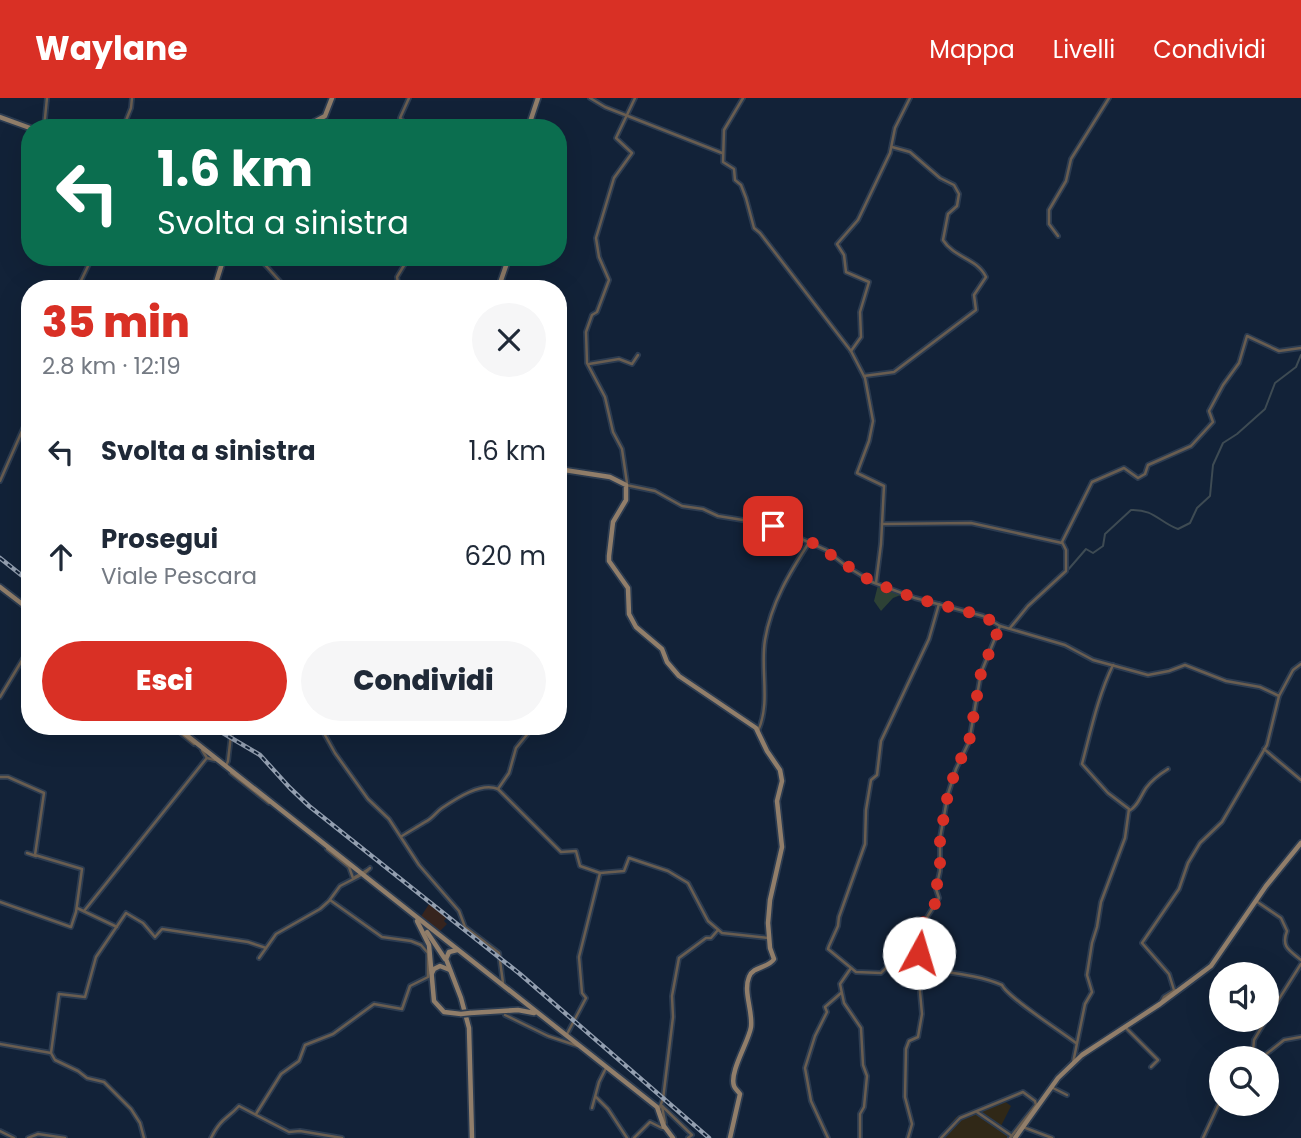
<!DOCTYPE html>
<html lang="it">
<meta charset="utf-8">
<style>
body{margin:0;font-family:Poppins,sans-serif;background:#f6f6f7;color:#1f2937;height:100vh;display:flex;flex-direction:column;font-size:26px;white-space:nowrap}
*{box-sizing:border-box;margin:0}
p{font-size:23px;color:#747a83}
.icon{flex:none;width:38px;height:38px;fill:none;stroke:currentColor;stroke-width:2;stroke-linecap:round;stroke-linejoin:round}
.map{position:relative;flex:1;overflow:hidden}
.side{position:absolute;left:21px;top:182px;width:546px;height:455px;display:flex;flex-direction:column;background:#fff;border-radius:28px;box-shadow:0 7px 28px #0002}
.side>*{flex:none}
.hud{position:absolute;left:21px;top:21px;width:546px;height:147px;border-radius:28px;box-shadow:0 7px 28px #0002;background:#0b6e4f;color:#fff;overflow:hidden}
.controls{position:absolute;left:1209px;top:864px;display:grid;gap:14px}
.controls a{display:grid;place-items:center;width:70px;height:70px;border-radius:50%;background:#fff;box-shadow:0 7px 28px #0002;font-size:35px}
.pin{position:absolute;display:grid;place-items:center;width:60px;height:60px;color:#fff;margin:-30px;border-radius:14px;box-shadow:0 4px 10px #0006}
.me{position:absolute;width:77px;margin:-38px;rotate:6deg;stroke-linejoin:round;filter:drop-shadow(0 0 5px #0008)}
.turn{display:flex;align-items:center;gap:24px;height:147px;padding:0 21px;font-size:32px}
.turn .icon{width:91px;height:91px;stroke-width:2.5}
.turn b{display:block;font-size:49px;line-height:60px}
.round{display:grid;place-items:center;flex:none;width:74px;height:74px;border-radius:37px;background:#f6f6f7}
.overview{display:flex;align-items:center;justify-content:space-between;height:119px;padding:0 21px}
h1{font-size:42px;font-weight:800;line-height:52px;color:#d93025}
.button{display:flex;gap:14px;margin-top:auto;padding:14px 21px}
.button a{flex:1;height:80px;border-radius:42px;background:#d93025;color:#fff;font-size:28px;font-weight:800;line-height:80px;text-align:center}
.button a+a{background:#f6f6f7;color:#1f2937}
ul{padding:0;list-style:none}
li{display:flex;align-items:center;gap:21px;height:105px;padding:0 21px}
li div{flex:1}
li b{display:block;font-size:26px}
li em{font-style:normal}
header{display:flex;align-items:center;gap:42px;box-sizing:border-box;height:98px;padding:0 35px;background:#d93025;color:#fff}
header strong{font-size:33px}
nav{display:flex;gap:38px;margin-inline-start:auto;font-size:24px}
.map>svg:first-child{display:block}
.commercial{fill:#302817}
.industrial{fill:#36241e}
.green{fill:#2d4135}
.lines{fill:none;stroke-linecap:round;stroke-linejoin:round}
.stream{stroke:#3e4b53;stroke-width:2}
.street-casing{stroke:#2c3c51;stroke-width:6}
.secondary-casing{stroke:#2c3c51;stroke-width:8}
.street{stroke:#695d50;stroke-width:2.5}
.secondary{stroke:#917e6a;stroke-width:4.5}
.rail-casing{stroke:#939fb0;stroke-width:4.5}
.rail{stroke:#122238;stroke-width:2;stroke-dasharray:5;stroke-linecap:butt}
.secondary-bridge-casing{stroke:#2c3c51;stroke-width:8;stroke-linecap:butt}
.secondary-bridge{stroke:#917e6a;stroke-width:4.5}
.route{stroke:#d93025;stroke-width:12;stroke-dasharray:0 21.6}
</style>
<header>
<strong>Waylane</strong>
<nav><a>Mappa</a><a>Livelli</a><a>Condividi</a></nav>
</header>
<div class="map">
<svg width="1301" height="1040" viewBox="0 0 1301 1040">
<rect width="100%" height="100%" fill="#122238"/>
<path class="commercial" d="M1003,1002L1011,1008L1001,1028L1012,1035L1014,1038L1012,1040H938L956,1019L964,1015Z"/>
<path class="industrial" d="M429,806L447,819L444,823L447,826L440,833L438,832L436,834L420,820Z"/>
<path class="green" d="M878,487L903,496L893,500L881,513L874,503Z"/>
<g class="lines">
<g class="stream">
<path d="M1067,473L1086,451L1093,455L1103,448L1105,436L1131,412C1154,411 1159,424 1178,431L1190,425L1197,410L1210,398L1213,367L1223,345L1237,336L1265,311L1275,285L1296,269L1301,257"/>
<path d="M1064,477L1067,474"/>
</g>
<g class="street-casing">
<g id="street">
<path d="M590,0L605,9L722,55"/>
<path d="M743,0L724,32L723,64L734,71L735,82L741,87L746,100L754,130L760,135L851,253L865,280L873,323L869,343L857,375L884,388L881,446L876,485"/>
<path d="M44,30L47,0"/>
<path d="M123,30L131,10L132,0"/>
<path d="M405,30L406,26L400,20L409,0"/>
<path d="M1058,138L1049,126V112L1066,83L1071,61L1109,0"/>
<path d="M76,159L89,166L77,191"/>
<path d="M258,159L287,191"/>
<path d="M399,191L397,179L409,159"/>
<path d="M851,253L861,239L860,214L869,184L846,174L844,157L837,146L858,122L890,55L895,30L910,0"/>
<path d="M589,266L619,261L632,266L638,257"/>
<path d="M864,278L894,274L976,212L974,197L986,179C977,160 954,160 943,142L948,116L957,108L959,96L954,87L940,80L910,54L892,49"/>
<path d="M0,383L30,315"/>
<path d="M627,385L622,351L613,334L605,299L587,265L586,234L592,217L597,214L609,182L599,159L596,140L614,80L632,55L616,40L635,0"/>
<path d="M626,387L655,393L682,408L703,411L718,418L768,426L826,452L846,468L872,484L915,500L983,518L1000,528L1065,547L1093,562L1148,577L1169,573L1185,567L1226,583L1260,589L1279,598L1293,572L1301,566"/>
<path d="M882,426L971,425L1062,445"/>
<path d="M939,506L929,541L881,643L877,677L871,682L866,712L865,746L839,819L838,828L829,848L828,851L856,874L881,875L887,869H921L916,827L924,824L939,800L936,791L940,773V740L948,696L956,671L969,644L981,575L1000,528"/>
<path d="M1010,530L1028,508L1066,473V452L1062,444L1092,384L1124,370L1138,380L1145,376L1148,367L1191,348L1213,324L1209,313L1223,287L1239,265L1247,238L1279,253L1301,250"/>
<path d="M0,599L30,549"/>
<path d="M172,628L194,646"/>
<path d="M320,628L335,655L368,701L389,721L419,767L459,813L465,829L499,855L503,885"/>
<path d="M758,633C771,604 760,572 765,542C771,505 790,474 810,443"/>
<path d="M1264,651L1301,682"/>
<path d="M202,652L207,660L215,662"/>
<path d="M226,668L228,663L232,628"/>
<path d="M231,675L269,705"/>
<path d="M0,679H8L44,695L35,757L82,771L76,814L71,829L0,804"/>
<path d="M498,691L509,675L516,650L534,628"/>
<path d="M1129,713C1138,708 1140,699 1146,690C1151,683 1160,676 1168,671"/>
<path d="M402,738C410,733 417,729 425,724C432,721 436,714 442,710C457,700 481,684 498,691L561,754L576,753L580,768L600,775L579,859L582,895L586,900L566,938"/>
<path d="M327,751L349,769L353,780"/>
<path d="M27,755L36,758"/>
<path d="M600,775L624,773L629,760L668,773L688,785L708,823L722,835L768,840"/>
<path d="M355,779L369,771"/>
<path d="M1256,803L1281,820L1287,833C1281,849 1289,852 1301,862"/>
<path d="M77,810L117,829"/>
<path d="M84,813L206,661"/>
<path d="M259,860L276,836L320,811L329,803L340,788L365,775L370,770"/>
<path d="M851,870L840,886L844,905L861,930L863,967L867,978L864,1009L860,1016V1040"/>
<path d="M1174,892L1169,876L1142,845L1179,791L1188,765L1200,745L1222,724L1267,647L1279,598"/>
<path d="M1160,906L1164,899L1175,892"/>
<path d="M505,917L548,938L578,948"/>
<path d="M1267,920L1301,866"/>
<path d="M1125,929L1158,962L1151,969"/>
<path d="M0,946L51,955L55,962L78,973L87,980L104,984L131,1011L140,1025L144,1040"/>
<path d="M51,955L59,896L85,899L96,859L126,815L143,825L155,839L162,831L248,844L266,850"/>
<path d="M1258,961V957L1253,954L1254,942L1266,922"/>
<path d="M1260,961L1284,942L1301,939"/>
<path d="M1073,965L1085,906L1092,894L1087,877L1092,845L1097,829L1101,804L1125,740L1129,711L1108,695L1082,666C1091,632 1098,598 1113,567"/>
<path d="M1051,989L1067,997"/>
<path d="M596,999L608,1011L627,1040"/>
<path d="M662,1008L692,1037L688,1040"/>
<path d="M662,1008L665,1025"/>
<path d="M592,1010L599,984L606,970"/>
<path d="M659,1011L663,1001L673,919L672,898L679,860L706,840H711L718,832"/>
<path d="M977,1014L1012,1038"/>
<path d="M256,1016L281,976L299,963L305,947L333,936L374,906L402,911L410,888L428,879V855L421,847L411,843L382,839L330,802"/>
<path d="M1023,1029L1052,1040"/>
<path d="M0,1033L14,1040"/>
<path d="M28,1040L38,1036L65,1040"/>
<path d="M211,1040C221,1020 226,1022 239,1008L289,1034L300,1033L342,1040"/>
<path d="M634,1040L650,1024L662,1030"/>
<path d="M828,1040L811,1003L805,970L815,938L827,914L825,909L841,895"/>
<path d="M908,1040L912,1026L905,999L906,951L909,943L918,939L922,916L919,883L920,870C947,875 977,876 1002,887C1007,899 1062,934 1076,945"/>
<path d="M941,1040L960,1020L1023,994L1035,1003L1036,1007L1010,1040"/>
<path d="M1203,1040L1222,999"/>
</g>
</g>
<g class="secondary-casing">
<g id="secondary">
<path d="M0,19L30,30"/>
<path d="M303,30L325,18L332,0"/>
<path d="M528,30L538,0"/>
<path d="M214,191L224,159"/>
<path d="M498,191L509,159"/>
<path d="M558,371L610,379L626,387V402L613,424L609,458V463L628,490L629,516L636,529L662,551L667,564L679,578L756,630L767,653L780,672L782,683L777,703L782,749L770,802L768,825L770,850L774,861C769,870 753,868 749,879C743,894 753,913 751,929C749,943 729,974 734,988C735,991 738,993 740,996L730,1040"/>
<path d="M0,489L30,512"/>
<path d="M175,628L657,1009L664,1029"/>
<path d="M417,823L429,847L434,903L444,914L461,916"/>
<path d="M427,834L445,861"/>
<path d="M457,852L449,854L446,861L461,900L469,930L472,1040"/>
<path d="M432,875L434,871L440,868L450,872"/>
<path d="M470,915L518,912L534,915"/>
<path d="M664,1028L673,1040"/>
<path d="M1015,1040L1058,980L1082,957L1160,906L1211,868L1266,788L1301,745"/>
</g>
</g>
<use href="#street" class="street"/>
<use href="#secondary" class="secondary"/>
<g class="rail-casing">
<g id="rail">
<path d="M0,460L30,484"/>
<path d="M211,628L260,657L290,690L309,708L520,876L709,1040"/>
</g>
</g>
<use href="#rail" class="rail"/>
<g class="secondary-bridge-casing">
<path id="secondary-bridge" d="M461,916L470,915"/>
</g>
<use href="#secondary-bridge" class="secondary-bridge"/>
</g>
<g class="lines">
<path class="route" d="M773,428L813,445L872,484L915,500L983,518L1000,528L981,575L969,644L956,671L948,696L940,740V773L936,791L939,799L924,824L916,827L919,855"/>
</g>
</svg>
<div class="controls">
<a><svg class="icon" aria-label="sound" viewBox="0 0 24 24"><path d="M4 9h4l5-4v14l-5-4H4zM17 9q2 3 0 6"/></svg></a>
<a><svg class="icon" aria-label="search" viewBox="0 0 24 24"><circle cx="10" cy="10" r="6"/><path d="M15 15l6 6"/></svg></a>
</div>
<div class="pin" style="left:773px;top:428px;background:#d93025"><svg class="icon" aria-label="arrive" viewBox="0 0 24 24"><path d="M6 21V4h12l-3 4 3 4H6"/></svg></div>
<svg class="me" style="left:919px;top:855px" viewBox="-20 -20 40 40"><circle r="19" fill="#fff"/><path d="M0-13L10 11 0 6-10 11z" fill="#d93025"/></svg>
<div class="hud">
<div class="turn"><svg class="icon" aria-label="left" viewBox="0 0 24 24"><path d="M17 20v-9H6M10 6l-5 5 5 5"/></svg><div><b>1.6 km</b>Svolta a sinistra</div></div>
</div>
<section class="side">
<div class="overview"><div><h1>35 min</h1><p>2.8 km · 12:19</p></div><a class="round"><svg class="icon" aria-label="close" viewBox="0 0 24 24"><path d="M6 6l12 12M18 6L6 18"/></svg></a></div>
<ul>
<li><svg class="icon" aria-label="left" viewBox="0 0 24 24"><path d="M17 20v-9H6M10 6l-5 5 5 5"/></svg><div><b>Svolta a sinistra</b></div><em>1.6 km</em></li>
<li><svg class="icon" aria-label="ahead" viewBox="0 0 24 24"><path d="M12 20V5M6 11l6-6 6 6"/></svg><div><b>Prosegui</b><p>Viale Pescara</p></div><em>620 m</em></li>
</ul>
<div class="button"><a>Esci</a><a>Condividi</a></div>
</section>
</div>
